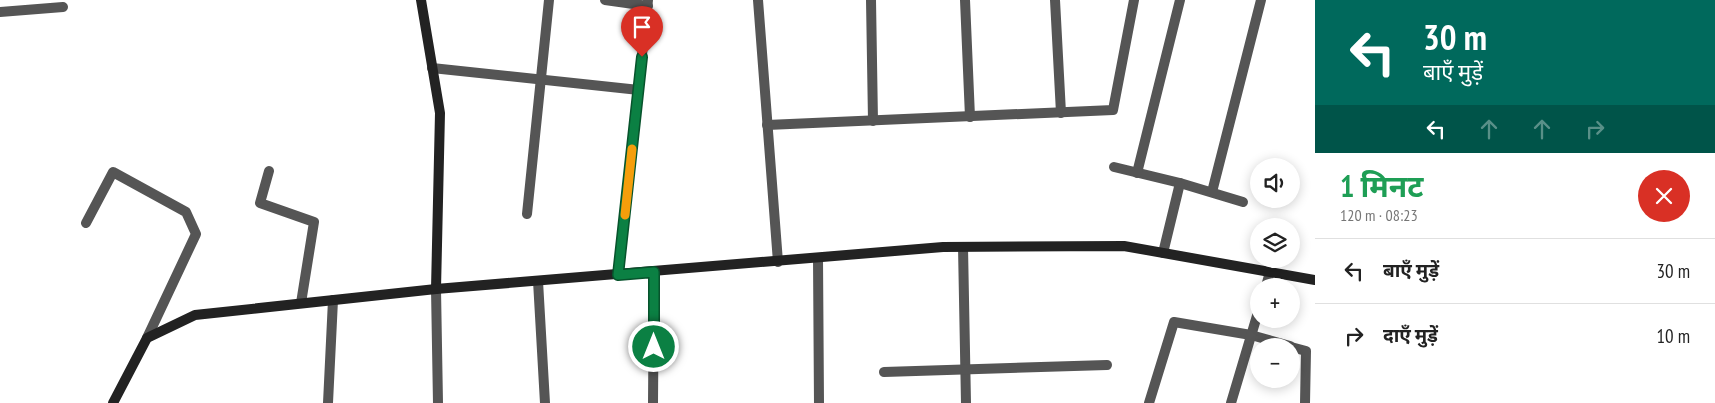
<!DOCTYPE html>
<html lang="hi">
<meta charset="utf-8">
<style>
body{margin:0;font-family:"PT Sans Narrow","Noto Sans Devanagari",sans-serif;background:#f2f2f2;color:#222;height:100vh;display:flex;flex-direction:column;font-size:19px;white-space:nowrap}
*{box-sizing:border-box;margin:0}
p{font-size:16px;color:#767676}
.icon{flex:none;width:28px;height:28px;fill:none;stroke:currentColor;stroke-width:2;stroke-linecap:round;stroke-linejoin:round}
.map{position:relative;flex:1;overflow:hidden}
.details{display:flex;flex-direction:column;background:#fff;width:400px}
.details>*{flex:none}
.hud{background:#00695c;color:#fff;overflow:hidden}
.fabs{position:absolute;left:1250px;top:158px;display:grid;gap:10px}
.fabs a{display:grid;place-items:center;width:50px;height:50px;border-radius:50%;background:#fff;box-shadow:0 2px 12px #0003;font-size:25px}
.pin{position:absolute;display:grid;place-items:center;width:42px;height:42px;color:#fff;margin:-51px -21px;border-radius:50% 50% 50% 0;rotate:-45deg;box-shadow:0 0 5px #0007}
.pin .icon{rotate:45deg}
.me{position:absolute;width:55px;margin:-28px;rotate:0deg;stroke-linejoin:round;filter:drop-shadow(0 0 4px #0008)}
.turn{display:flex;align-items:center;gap:18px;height:105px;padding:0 25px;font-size:22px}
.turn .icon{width:65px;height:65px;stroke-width:2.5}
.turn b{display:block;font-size:35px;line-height:42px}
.lanes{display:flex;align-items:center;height:48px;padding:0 25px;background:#0003;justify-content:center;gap:25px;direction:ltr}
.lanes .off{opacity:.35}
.round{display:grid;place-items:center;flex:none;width:52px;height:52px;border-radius:26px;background:#f2f2f2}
.summary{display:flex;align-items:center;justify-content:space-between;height:85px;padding:0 25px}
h1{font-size:30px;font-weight:700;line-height:38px;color:#1e9e55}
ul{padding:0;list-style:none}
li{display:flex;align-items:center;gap:15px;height:65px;padding:0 25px;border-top:1px solid #e0e0e0}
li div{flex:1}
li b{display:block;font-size:19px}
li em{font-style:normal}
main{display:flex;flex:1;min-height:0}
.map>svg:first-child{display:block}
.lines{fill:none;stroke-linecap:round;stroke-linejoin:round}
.street{stroke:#555;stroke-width:10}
.secondary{stroke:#222;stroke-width:10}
.route-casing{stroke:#07532c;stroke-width:12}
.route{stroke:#0b8043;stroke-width:9}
.slow{stroke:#f59e0b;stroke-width:9}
</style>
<main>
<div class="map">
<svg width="1315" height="403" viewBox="0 0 1315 403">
<rect width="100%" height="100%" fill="#fff"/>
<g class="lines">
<g class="street">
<path d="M605,0L648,6"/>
<path d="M758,0L778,262"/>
<path d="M871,0L873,121"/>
<path d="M965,0L970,117"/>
<path d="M1055,0L1061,113"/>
<path d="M0,12L63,7"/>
<path d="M432,68L639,90"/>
<path d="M767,125L1113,110L1134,0"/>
<path d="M1114,167L1180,183L1243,202"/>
<path d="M269,171L260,203L314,222L301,303"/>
<path d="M1137,173L1180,0"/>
<path d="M1212,192L1261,0"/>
<path d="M527,214L549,0"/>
<path d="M86,223L113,172L186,212L196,234L147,338"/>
<path d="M963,247L966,403"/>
<path d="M1163,253L1180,183"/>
<path d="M818,258L819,403"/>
<path d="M618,275L648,0"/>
<path d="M538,281L545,403"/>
<path d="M1266,286L1270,272"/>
<path d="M436,289L438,403"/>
<path d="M1291,347L1306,351L1305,403"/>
<path d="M884,372L1107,365"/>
<path d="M328,403L333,300"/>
<path d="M653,403L654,272"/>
<path d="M1149,403L1174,322L1251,335L1290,346"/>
<path d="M1231,403L1259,309"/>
</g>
<g class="secondary">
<path d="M421,0L440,113L436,289"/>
<path d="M113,403L147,338L195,315L436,289L943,247L1124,246L1315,280"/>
</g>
</g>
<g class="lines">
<g class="route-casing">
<path id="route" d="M642,57L618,275L654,272V347"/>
</g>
<use href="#route" class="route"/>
<path class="slow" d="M625,215L632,149"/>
</g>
</svg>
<div class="fabs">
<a><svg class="icon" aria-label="sound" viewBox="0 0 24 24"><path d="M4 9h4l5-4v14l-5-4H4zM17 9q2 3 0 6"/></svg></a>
<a><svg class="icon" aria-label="layers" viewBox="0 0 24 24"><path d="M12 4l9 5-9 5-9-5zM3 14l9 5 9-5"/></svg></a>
<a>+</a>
<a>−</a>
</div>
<div class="pin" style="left:642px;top:57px;background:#d93025"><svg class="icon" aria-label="arrive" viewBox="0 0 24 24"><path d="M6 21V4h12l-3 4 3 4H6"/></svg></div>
<svg class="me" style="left:654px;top:347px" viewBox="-20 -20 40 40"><circle r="17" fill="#0b8043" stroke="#fff" stroke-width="3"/><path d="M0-11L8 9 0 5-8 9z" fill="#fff"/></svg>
</div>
<section class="details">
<div class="hud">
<div class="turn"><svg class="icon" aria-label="left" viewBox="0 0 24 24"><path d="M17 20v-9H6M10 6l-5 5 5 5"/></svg><div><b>30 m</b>बाएँ मुड़ें</div></div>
<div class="lanes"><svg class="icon" aria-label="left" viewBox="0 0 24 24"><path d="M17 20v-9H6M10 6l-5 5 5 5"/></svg><svg class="icon off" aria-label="ahead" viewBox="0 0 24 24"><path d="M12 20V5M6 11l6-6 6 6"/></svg><svg class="icon off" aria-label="ahead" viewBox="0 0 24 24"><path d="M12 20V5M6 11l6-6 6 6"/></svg><svg class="icon off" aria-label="right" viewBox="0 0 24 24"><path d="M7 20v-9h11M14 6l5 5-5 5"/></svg></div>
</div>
<div class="summary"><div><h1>1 मिनट</h1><p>120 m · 08:23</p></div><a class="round" style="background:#d93025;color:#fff"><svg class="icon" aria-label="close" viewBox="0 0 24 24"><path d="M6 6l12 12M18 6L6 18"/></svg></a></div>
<ul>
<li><svg class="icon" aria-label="left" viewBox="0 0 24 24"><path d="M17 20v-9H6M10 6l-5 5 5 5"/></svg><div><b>बाएँ मुड़ें</b></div><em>30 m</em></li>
<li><svg class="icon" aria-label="right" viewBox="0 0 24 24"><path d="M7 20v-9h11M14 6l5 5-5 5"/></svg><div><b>दाएँ मुड़ें</b></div><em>10 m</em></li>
</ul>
</section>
</main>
